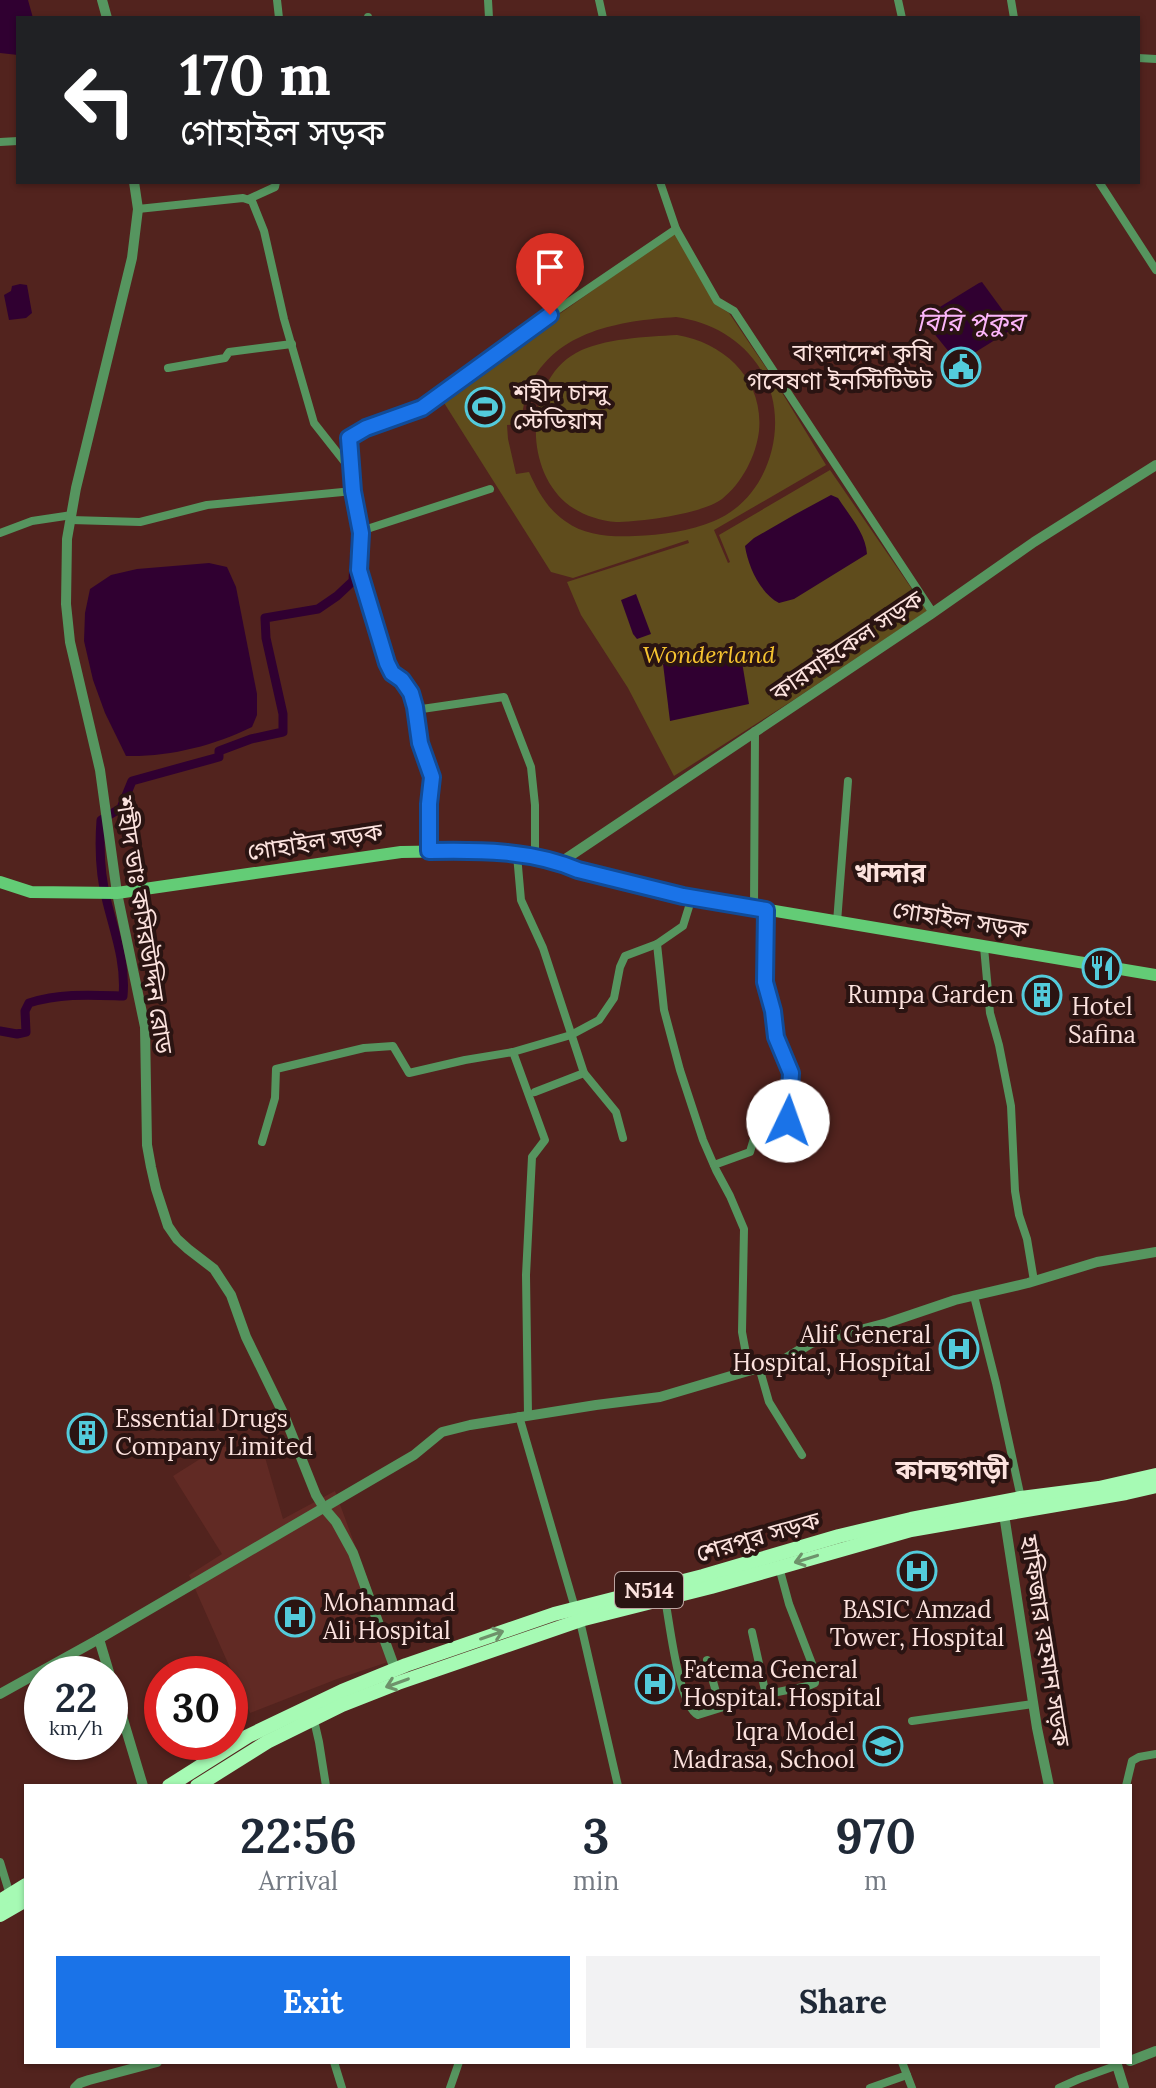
<!DOCTYPE html>
<meta charset="utf-8">
<style>
body{margin:0;font-family:Lora,"Noto Sans Bengali",serif;background:#f2f2f3;color:#1f2937;height:100vh;display:flex;flex-direction:column;font-size:30px;white-space:nowrap}
*{box-sizing:border-box;margin:0}
p{font-size:26px;color:#747a83}
.icon{flex:none;width:44px;height:44px;fill:none;stroke:currentColor;stroke-width:2;stroke-linecap:round;stroke-linejoin:round}
.map{position:relative;flex:1;overflow:hidden}
.drawer{position:absolute;left:24px;top:1784px;width:1108px;height:280px;display:flex;flex-direction:column;background:#fff;border-radius:0px;box-shadow:0 2px 6px #0004}
.drawer>*{flex:none}
.banner{position:absolute;left:16px;top:16px;width:1124px;height:168px;border-radius:0px;box-shadow:0 2px 6px #0004;background:#202124;color:#fff;overflow:hidden}
.speed{position:absolute;left:24px;top:1656px;display:flex;gap:16px;font-size:40px;font-weight:700;text-align:center}
.speed>*{display:grid;place-content:center;width:104px;height:104px;border-radius:50%;background:#fff;box-shadow:0 2px 6px #0004;line-height:1}
.speed small{font-size:20px;font-weight:400}
.speed .limit{border:12px solid #d22;background:#fff;color:#111}
.pin{position:absolute;display:grid;place-items:center;width:68px;height:68px;color:#fff;margin:-82px -34px;border-radius:50% 50% 50% 0;rotate:-45deg;box-shadow:0 0 8px #0007}
.pin .icon{rotate:45deg}
.me{position:absolute;width:88px;margin:-44px;rotate:3deg;stroke-linejoin:round;filter:drop-shadow(0 0 6px #0008)}
.turn{display:flex;align-items:center;gap:28px;height:168px;padding:0 32px;font-size:36px}
.turn .icon{width:104px;height:104px;stroke-width:2.5}
.turn b{display:block;font-size:56px;line-height:68px}
.eta{display:flex;justify-content:space-evenly;align-items:center;height:136px;text-align:center}
.eta b{font-size:48px;font-weight:700;line-height:56px}
.button{display:flex;gap:16px;margin-top:auto;padding:16px 32px}
.button a{flex:1;height:92px;border-radius:0px;background:#1a73e8;color:#fff;font-size:32px;font-weight:700;line-height:92px;text-align:center}
.button a+a{background:#f2f2f3;color:#1f2937}
.map>svg:first-child{display:block}
.built{fill:#612a24}
.green{fill:#5f4c1c;fill-rule:evenodd}
.water{fill:#300031}
.lines{fill:none;stroke-linecap:round;stroke-linejoin:round}
.canal{stroke:#300031;stroke-width:9}
.minor{stroke:#56955f;stroke-width:8}
.tertiary{stroke:#56955f;stroke-width:10}
.secondary{stroke:#63cc76;stroke-width:12}
.trunk{stroke:#a6fab4;stroke-width:14}
.oneway{stroke:#6e926b}
.route-casing{stroke:#114b97;stroke-width:20}
.route{stroke:#1a73e8;stroke-width:14}
.labels{text-anchor:middle;stroke-width:8;stroke-linejoin:round;paint-order:stroke}
.shield{fill:#2a1412;stroke:#bda4a1;stroke-width:2}
.shield-label{font-size:22px;font-weight:bold;fill:#fce2de}
.poi-label{font-size:24px;fill:#fce2de;stroke:#2a1412;text-anchor:end}
.street-label{font-size:24px;fill:#fce2de;stroke:#2a1412}
.park-label{font-size:24px;font-style:italic;fill:#f6c330;stroke:#2a1412}
.water-label{font-size:26px;font-style:italic;fill:#fcb6fa;stroke:#2a1412}
.neighbourhood-label{font-size:26px;font-weight:bold;fill:#fce2de;stroke:#2a1412}
</style>
<div class="map">
<svg width="1156" height="2088" viewBox="0 0 1156 2088">
<rect width="100%" height="100%" fill="#52231e"/>
<path class="built" d="M219,1447H262L283,1519L335,1491L397,1659L337,1679L250,1713L189,1575L222,1554L173,1476Z"/>
<g class="green">
<path d="M675,232L715,304L729,313L775,381L826,465L714,530L728,563L730,562L719,535L830,470L927,611L795,699L674,776L628,688L581,615L567,582L689,543L688,540L573,578L551,572L441,398ZM676,317C711,322 742,339 761,370C792,421 770,498 714,521C690,531 661,535 635,536C611,537 585,536 565,521C547,508 538,492 529,472L516,474L508,439L507,425L520,424C523,412 524,398 529,387C556,330 620,321 676,317Z"/>
<path d="M677,335C725,343 764,380 759,431C756,456 742,483 722,499C702,514 640,522 616,522C600,521 583,515 570,506C523,472 524,382 576,353C603,338 647,337 677,335Z"/>
</g>
<g class="water">
<path d="M0,0H28L33,18H18V55L0,53Z"/>
<path d="M982,282L1012,323L1011,330L958,363L932,331L930,321V313L979,283Z"/>
<path d="M20,284L27,285L32,313L26,318L9,320L4,295L11,291L12,286Z"/>
<path d="M831,495L838,498C849,515 866,534 867,554L794,599L779,603C760,593 748,566 745,546L754,538L794,515Z"/>
<path d="M209,563L227,567L236,587L257,694V715L252,727C213,746 169,757 126,756L105,713L93,680L84,641L85,613L90,589L111,575L137,569Z"/>
<path d="M636,594L651,634L637,639L633,634L621,600Z"/>
<path d="M740,650L749,704L670,721L663,664Z"/>
</g>
<g class="lines">
<path class="canal" d="M0,1031L17,1034L26,1032L25,1011L29,1003C61,993 91,995 123,996C126,963 115,934 107,902C100,875 99,847 101,820L121,808L132,781L219,757V751L251,739L283,732V714L266,638L265,618L318,609L337,596L353,581L356,527"/>
<g class="minor">
<path d="M277,0L279,18"/>
<path d="M488,0L489,18"/>
<path d="M599,0L603,18"/>
<path d="M898,0L902,18"/>
<path d="M1011,0L1014,18"/>
<path d="M368,17V18"/>
<path d="M1138,58L1156,59"/>
<path d="M0,142L18,141"/>
<path d="M660,182L676,229L717,301L734,311L933,613"/>
<path d="M1099,182L1156,270"/>
<path d="M249,199L275,187L276,182"/>
<path d="M138,209L243,198L252,201L264,231L284,319L314,423L351,470"/>
<path d="M168,368L225,358L229,352L292,344"/>
<path d="M71,520L140,522L207,505L353,491"/>
<path d="M0,533L32,521L72,515"/>
<path d="M361,533L370,528L490,489"/>
<path d="M415,710L504,697L531,767L535,805V856"/>
<path d="M429,851V804L432,777L420,743L415,707L411,693L402,680L392,673L387,663L359,570L361,533L353,491L349,438L366,428L422,408L507,344L676,229"/>
<path d="M517,855L521,900L543,948L584,1073L616,1112L623,1138"/>
<path d="M692,897L683,926L657,944L664,1010L680,1070L703,1140L716,1170L730,1196L744,1229L742,1332L749,1370"/>
<path d="M754,908L755,731"/>
<path d="M837,922L848,781"/>
<path d="M984,947L990,1013L999,1045L1011,1106L1015,1191L1019,1215L1027,1239L1034,1281"/>
<path d="M513,1052L545,1140L532,1157L526,1275L528,1415"/>
<path d="M535,1092L584,1073"/>
<path d="M262,1142L275,1098L276,1069L364,1048L393,1046L409,1073L465,1060L513,1052L571,1035L599,1020L614,998L620,967L625,956L657,944"/>
<path d="M714,1165L750,1152L755,1135L788,1121L791,1073L776,1037L773,1011L765,982L766,910"/>
<path d="M974,1296L996,1383L1021,1498"/>
<path d="M759,1367L769,1402L802,1455"/>
<path d="M519,1416L575,1608"/>
<path d="M665,1599C670,1624 678,1704 698,1715L762,1695L808,1686L815,1683L814,1669L789,1604L779,1567"/>
<path d="M580,1621L618,1786"/>
<path d="M752,1632L766,1695"/>
<path d="M707,1660L716,1692L726,1706"/>
<path d="M313,1716L319,1742L326,1786"/>
<path d="M912,1721L1033,1704"/>
<path d="M1126,1786L1132,1761L1139,1757L1156,1754"/>
<path d="M0,1862L10,1895"/>
<path d="M334,2062L342,2088"/>
<path d="M902,2062L912,2088"/>
<path d="M450,2088L459,2062"/>
<path d="M870,2088L907,2075"/>
<path d="M1059,2088L1079,2079L1118,2065"/>
</g>
<g class="tertiary">
<path d="M102,0L107,18"/>
<path d="M134,182L138,209L132,258L76,488L67,539L66,604L70,642L100,770L117,893L145,1027L147,1145L151,1167L156,1189L168,1226L177,1239L188,1249L214,1269L231,1295L246,1337L284,1415L316,1495L324,1508L336,1522L353,1553L395,1669"/>
<path d="M561,862L931,614L1034,542L1156,465"/>
<path d="M1003,1508L1037,1728L1049,1786"/>
<path d="M99,1639L143,1786"/>
<path d="M0,1694L99,1639L414,1455L442,1432L470,1425L596,1405L660,1397L782,1361L811,1343L887,1323L955,1300L1028,1283L1097,1262L1156,1252"/>
<path d="M1130,2061L1156,2051"/>
<path d="M1116,2062L1124,2088"/>
<path d="M75,2088L80,2083L89,2080L157,2062"/>
</g>
<path class="secondary" d="M0,882L31,892L117,893L401,852L463,851L535,856L561,862L578,870L692,897L1156,975"/>
<g class="trunk">
<path d="M169,1786L248,1736L342,1691L406,1665L554,1614L703,1576L839,1536L911,1519L1021,1498L1099,1488L1156,1475"/>
<path d="M197,1786L267,1742L342,1705L398,1683L584,1619L711,1587L911,1530L1126,1493L1156,1486"/>
<path d="M0,1901L26,1885"/>
<path d="M0,1915L26,1900"/>
</g>
</g>
<defs><path id="oneway-shaft" d="M-6 0H5M1.5-3L5.5 0L1.5 3" fill="none" stroke-width="1.6" stroke-linecap="round" stroke-linejoin="round" transform="scale(2)"/></defs>
<g class="oneway">
<use href="#oneway-shaft" transform="translate(806 1559) rotate(163)"/>
<use href="#oneway-shaft" transform="translate(492 1635) rotate(-19)"/>
<use href="#oneway-shaft" transform="translate(397 1683) rotate(160)"/>
</g>
<g class="lines">
<g class="route-casing">
<path id="route" d="M550,315L422,408L366,428L349,438L353,491L361,533L359,570L387,663L392,673L402,680L411,693L415,707L420,743L432,777L429,804V851C478,850 532,850 578,870L683,896L766,910L765,982L773,1011L776,1037L791,1073L788,1121"/>
</g>
<use href="#route" class="route"/>
</g>
<defs>
<g id="civic-ring" transform="scale(2)"><circle r="9.5" fill="#2a1412" stroke="#53cbdb" stroke-width="1.5"/><path d="M-.6-6.5H3V-4.5H.6V-3L4-1V1h2V6H-6V1h2V-1L-.6-3ZM-1.2 2.5V6h2.4V2.5Z" fill="#53cbdb"/></g>
<g id="stadium-ring" transform="scale(2)"><circle r="9.5" fill="#2a1412" stroke="#53cbdb" stroke-width="1.5"/><path d="M0-5a6.5 5 0 1 0 0 10a6.5 5 0 1 0 0-10ZM-3.5-1.8h7v3.6h-7Z" fill="#53cbdb"/></g>
<g id="restaurant-ring" transform="scale(2)"><circle r="9.5" fill="#2a1412" stroke="#53cbdb" stroke-width="1.5"/><path d="M-5-6h1v4h1v-4h1v4h1v-4h1v5L-1.5 .5V6h-2V.5L-5-1ZM5-6V6H3V1.5H1.5Q1.5-4 5-6Z" fill="#53cbdb"/></g>
<g id="building-ring" transform="scale(2)"><circle r="9.5" fill="#2a1412" stroke="#53cbdb" stroke-width="1.5"/><path d="M-4-6H4V6H1V3H-1V6H-4ZM-2.5-4.3h1.7v1.8h-1.7ZM.8-4.3h1.7v1.8H.8ZM-2.5-1h1.7V.8h-1.7ZM.8-1h1.7V.8H.8Z" fill="#53cbdb"/></g>
<g id="hospital-ring" transform="scale(2)"><circle r="9.5" fill="#2a1412" stroke="#53cbdb" stroke-width="1.5"/><path d="M-5-5h3v3.5h4V-5h3V5h-3V1.5h-4V5h-3Z" fill="#53cbdb"/></g>
<g id="school-ring" transform="scale(2)"><circle r="9.5" fill="#2a1412" stroke="#53cbdb" stroke-width="1.5"/><path d="M0-5L7-2L0 1L-7-2ZM-4 1L0 2.5L4 1V4Q0 6-4 4Z" fill="#53cbdb"/></g>
</defs>
<g fill-rule="evenodd">
<use href="#civic-ring" x="961" y="367"/>
<use href="#stadium-ring" x="485" y="407"/>
<use href="#restaurant-ring" x="1102" y="968"/>
<use href="#building-ring" x="1042" y="995"/>
<use href="#hospital-ring" x="959" y="1349"/>
<use href="#building-ring" x="87" y="1433"/>
<use href="#hospital-ring" x="917" y="1571"/>
<use href="#hospital-ring" x="295" y="1617"/>
<use href="#hospital-ring" x="655" y="1684"/>
<use href="#school-ring" x="883" y="1746"/>
</g>
<g class="labels">
<rect class="shield" x="615" y="1572" width="68" height="36" rx="6"/>
<g class="shield-label">
<text x="649" y="1598">N514</text>
</g>
<g class="poi-label">
<text x="933" y="361">বাংলাদেশ কৃষি<tspan x="933" dy="28">গবেষণা ইনস্টিটিউট</tspan></text>
<text x="513" y="401" text-anchor="start">শহীদ চান্দু<tspan x="513" dy="28">স্টেডিয়াম</tspan></text>
<text x="1014" y="1003">Rumpa Garden</text>
<text x="1102" y="1015" text-anchor="middle">Hotel<tspan x="1102" dy="28">Safina</tspan></text>
<text x="931" y="1343">Alif General<tspan x="931" dy="28">Hospital, Hospital</tspan></text>
<text x="115" y="1427" text-anchor="start">Essential Drugs<tspan x="115" dy="28">Company Limited</tspan></text>
<text x="323" y="1611" text-anchor="start">Mohammad<tspan x="323" dy="28">Ali Hospital</tspan></text>
<text x="917" y="1618" text-anchor="middle">BASIC Amzad<tspan x="917" dy="28">Tower, Hospital</tspan></text>
<text x="683" y="1678" text-anchor="start">Fatema General<tspan x="683" dy="28">Hospital. Hospital</tspan></text>
<text x="855" y="1740">Iqra Model<tspan x="855" dy="28">Madrasa, School</tspan></text>
</g>
<g class="street-label">
<text transform="translate(847 646) rotate(-34)" y="8">কারমাইকেল সড়ক</text>
<text transform="translate(315 842) rotate(-9)" y="8">গোহাইল সড়ক</text>
<text transform="translate(960 920) rotate(9)" y="8">গোহাইল সড়ক</text>
<text transform="translate(144 925) rotate(81)" y="8">শহীদ ডাঃ কসিরউদ্দিন রোড</text>
<text transform="translate(758 1537) rotate(-16)" y="8">শেরপুর সড়ক</text>
<text transform="translate(1045 1641) rotate(81)" y="8">হাফিজার রহমান সড়ক</text>
</g>
<g class="park-label">
<text x="709" y="663">Wonderland</text>
</g>
<g class="water-label">
<text x="970" y="331">বিরি পুকুর</text>
</g>
<g class="neighbourhood-label">
<text x="890" y="882">খান্দার</text>
<text x="952" y="1479">কানছগাড়ী</text>
</g>
</g>
</svg>
<div class="speed"><div>22<small>km/h</small></div><div class="limit">30</div></div>
<div class="pin" style="left:550px;top:315px;background:#d93025"><svg class="icon" aria-label="arrive" viewBox="0 0 24 24"><path d="M6 21V4h12l-3 4 3 4H6"/></svg></div>
<svg class="me" style="left:788px;top:1121px" viewBox="-20 -20 40 40"><circle r="19" fill="#fff"/><path d="M0-13L10 11 0 6-10 11z" fill="#1a73e8"/></svg>
<div class="banner">
<div class="turn"><svg class="icon" aria-label="left" viewBox="0 0 24 24"><path d="M17 20v-9H6M10 6l-5 5 5 5"/></svg><div><b>170 m</b>গোহাইল সড়ক</div></div>
</div>
<section class="drawer">
<div class="eta">
<div><b>22:56</b><p>Arrival</p></div>
<div><b>3</b><p>min</p></div>
<div><b>970</b><p>m</p></div>
</div>
<div class="button"><a>Exit</a><a>Share</a></div>
</section>
</div>
